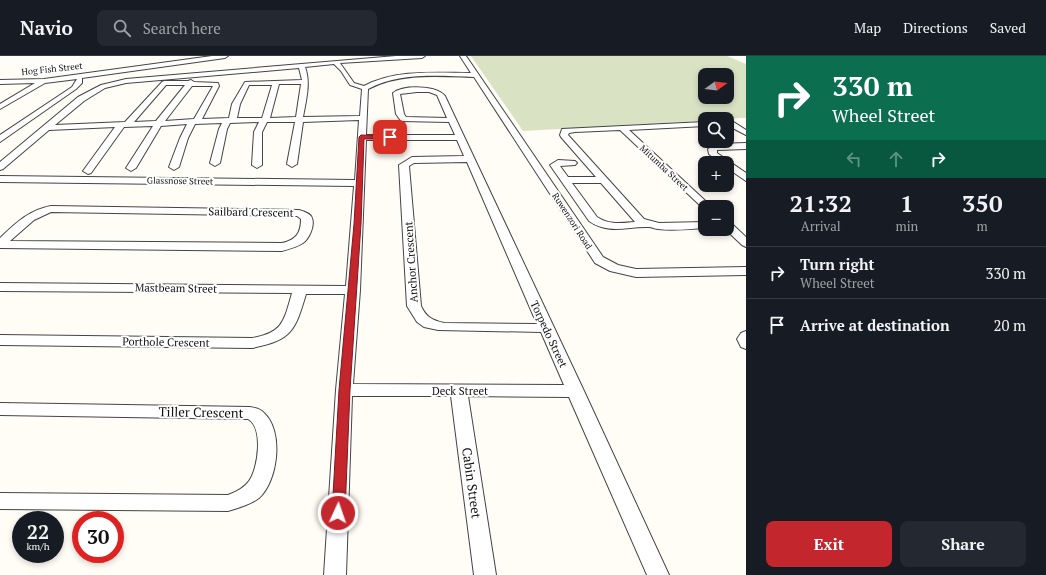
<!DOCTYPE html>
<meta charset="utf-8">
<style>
body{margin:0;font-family:"PT Serif",serif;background:#242831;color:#f1f3f6;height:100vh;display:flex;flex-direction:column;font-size:15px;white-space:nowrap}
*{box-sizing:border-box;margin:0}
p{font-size:13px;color:#9ea1a6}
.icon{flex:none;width:22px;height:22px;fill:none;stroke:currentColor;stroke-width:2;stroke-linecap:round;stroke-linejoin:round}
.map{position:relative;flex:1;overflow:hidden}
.details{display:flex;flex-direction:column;background:#171b24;width:300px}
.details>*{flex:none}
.hud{background:#0b6e4f;color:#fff;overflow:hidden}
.needle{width:26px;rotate:75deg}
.tools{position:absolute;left:698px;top:12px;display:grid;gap:8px}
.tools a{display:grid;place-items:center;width:36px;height:36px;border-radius:8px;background:#171b24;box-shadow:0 2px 6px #0003;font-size:20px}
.speed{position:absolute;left:12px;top:455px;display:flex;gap:8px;font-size:20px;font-weight:700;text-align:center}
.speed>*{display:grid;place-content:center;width:52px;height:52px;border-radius:50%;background:#171b24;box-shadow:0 2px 6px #0003;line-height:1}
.speed small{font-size:10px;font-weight:400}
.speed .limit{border:6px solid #d22;background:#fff;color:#111}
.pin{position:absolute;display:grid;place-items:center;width:34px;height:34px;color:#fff;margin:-17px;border-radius:8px;box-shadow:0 2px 6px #0006}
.me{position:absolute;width:44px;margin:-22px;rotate:3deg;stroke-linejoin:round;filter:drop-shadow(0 0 3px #0008)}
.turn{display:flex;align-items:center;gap:14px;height:84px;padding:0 20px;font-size:18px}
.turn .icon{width:52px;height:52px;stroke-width:2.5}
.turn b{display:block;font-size:28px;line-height:34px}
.lanes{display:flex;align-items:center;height:38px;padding:0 20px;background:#0003;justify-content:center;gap:20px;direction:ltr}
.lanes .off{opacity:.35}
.eta{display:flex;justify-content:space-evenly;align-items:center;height:68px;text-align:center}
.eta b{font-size:24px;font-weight:700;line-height:28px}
.button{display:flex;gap:8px;margin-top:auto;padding:8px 20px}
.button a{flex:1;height:46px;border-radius:8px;background:#c4262e;color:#fff;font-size:16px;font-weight:700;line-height:46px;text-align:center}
.button a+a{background:#242831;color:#f1f3f6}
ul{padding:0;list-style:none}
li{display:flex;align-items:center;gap:12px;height:52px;padding:0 20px;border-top:1px solid #363941}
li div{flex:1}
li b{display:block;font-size:15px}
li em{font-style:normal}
header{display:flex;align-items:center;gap:24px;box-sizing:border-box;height:56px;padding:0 20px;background:#171b24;border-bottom:1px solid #363941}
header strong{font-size:19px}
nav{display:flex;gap:22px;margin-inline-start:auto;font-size:14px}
.search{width:280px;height:36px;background:#242831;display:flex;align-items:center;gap:10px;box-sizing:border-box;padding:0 14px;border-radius:8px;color:#9ea1a6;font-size:15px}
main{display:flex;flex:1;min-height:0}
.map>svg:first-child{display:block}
.cemetery{fill:#d9e3c4;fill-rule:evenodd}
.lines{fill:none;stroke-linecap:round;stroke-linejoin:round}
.minor-casing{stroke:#444;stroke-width:2}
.minor{fill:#fff;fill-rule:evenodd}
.route{fill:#c4262e;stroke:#7f191e}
.labels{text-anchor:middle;stroke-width:4;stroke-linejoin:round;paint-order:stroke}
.far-street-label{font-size:9px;fill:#111;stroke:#fff}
.street-label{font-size:11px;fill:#111;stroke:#fff}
.near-street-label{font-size:13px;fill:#111;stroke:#fff}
</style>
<header>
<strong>Navio</strong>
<div class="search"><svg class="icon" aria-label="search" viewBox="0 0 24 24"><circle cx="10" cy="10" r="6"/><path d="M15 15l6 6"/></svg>Search here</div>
<nav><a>Map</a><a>Directions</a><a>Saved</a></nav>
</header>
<main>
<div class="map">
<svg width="746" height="519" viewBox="0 0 746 519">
<rect width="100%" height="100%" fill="#fffdf5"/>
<path class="cemetery" d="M471,0H727L746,8V62L705,63V65L523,75ZM705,19H727V41H705Z"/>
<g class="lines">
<g class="minor-casing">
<g id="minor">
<path d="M212,0H228L225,2L82,22V27L76,33L0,86V79L72,31L77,23L45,27L0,53V48L35,27L0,28V24L44,23Z"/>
<path d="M396,0H425L422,2L340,7L354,27L364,30C396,13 436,17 471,17L460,0H466L603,201L618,209L636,213L746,211V219L636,221L610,215L595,207L474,21C439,20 400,16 368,33L366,79H455L449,66L401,65L396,58L393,37C403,29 436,29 445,40L584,335L669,519H647L569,341L468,340L496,519H474L451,340H352L346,519H324L336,334L345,238H306C295,275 292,284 252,292L0,289V279L252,282C283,277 284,265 292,237L0,235V227L346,230L354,130L0,126V120L355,124L359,64L303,66L297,108L292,111L287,108L295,66H267L262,76V109L257,112L252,109L254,76L259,66L230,67L227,73L220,107L215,110L210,107L219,73L222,67L195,68L188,82L179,111L174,114L169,111L180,82L187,68L161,70L136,112L131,115L126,112L153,70L124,71L91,117L88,118L83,115L115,71L49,74L3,113L0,114V106L78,41L101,29L126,23ZM334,8L341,15L350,29L362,33L360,60L303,61C306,44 311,27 305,11ZM299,12L302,24L245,26L232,48L229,62L202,63L219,30L218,27L194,26L191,24L188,25H164L162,26L125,66L55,69L84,45L105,32L126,27ZM279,28H301L296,61L270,62ZM166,29H185L156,65L134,66ZM249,29H272L263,59L262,62H237L240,48ZM192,30H213L194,63L165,65ZM417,36H429L437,39L447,62L406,61L404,58L400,38ZM366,84H457L464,100L412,101L399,109L407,250L417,266L424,271L438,274L541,276L564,329L353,328L360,234ZM467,106L537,268L444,267C432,264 426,261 421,250L409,110L414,107Z"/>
<path d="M727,65H732L746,74V79L727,69Z"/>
<path d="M705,66V70L629,74L712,151H705V154L620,74L575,76L569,77L568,79L644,163L659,167L705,166V172C690,173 673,175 658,173C655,173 652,171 649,171C628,170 609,179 589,165L550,109L558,104L575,105L577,107L575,109L560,110L568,121H596L561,81L560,79L562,73ZM572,127H601L635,166C621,167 609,169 597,161Z"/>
<path d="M746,87V93L717,94V97L746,117V125L727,112V107H720L709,98L708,93L717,88Z"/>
<path d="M51,150L299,154C303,155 311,158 312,162C315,170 309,183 303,187C297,191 289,193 282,195L0,192V182C16,167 29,154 51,150ZM51,156L297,160L301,163C301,177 296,184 282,187L10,185L34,164Z"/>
<path d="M727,166L731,167L746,181V191L742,189L725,173H727Z"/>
<path d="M746,275V293L741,291L737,283L741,277Z"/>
<path d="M0,347L250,351C255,352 261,353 264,357C284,375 278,425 259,442C250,449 238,452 228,455L0,453V437L228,439C236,436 244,432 249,425C258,413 264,372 248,363L0,359Z"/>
</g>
</g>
<use href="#minor" class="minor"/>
</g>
<path class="route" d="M361,79L390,80L392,81L390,83H364L361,168L350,334L345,457L343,461L338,463L334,461L332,457L339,334L354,168L359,81Z"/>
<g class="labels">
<g class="far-street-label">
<text transform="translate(52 13) rotate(-6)" y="3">Hog Fish Street</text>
<text transform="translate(664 112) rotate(43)" y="3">Mitumba Street</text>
<text transform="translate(180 125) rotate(1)" y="3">Glassnose Street</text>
<text transform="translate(572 165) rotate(57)" y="3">Ruwenzori Road</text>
</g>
<g class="street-label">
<text transform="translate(251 156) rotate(1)" y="4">Sailbard Crescent</text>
<text transform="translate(411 206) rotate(-94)" y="4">Anchor Crescent</text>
<text transform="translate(176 232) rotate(1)" y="4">Mastbeam Street</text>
<text transform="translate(549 278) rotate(65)" y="4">Torpedo Street</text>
<text transform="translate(166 286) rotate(1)" y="4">Porthole Crescent</text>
<text x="460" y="339">Deck Street</text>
</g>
<g class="near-street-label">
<text transform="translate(201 356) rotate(1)" y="5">Tiller Crescent</text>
<text transform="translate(472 427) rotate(82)" y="5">Cabin Street</text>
</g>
</g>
</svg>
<div class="tools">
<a><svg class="needle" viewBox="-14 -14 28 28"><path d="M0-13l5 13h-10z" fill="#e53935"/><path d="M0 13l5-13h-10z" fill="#9ea1a6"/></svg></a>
<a><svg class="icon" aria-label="search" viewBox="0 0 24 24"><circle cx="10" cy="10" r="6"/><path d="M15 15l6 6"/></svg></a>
<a>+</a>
<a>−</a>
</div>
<div class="speed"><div>22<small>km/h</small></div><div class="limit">30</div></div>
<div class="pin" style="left:390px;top:81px;background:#d93025"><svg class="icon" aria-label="arrive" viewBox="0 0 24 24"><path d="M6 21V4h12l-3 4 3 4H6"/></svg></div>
<svg class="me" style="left:338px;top:457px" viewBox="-20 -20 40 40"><circle r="17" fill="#c4262e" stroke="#fff" stroke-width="3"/><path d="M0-11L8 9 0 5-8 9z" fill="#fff"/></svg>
</div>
<section class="details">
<div class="hud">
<div class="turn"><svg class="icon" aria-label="right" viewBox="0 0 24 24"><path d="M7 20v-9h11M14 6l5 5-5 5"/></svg><div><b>330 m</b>Wheel Street</div></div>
<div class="lanes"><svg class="icon off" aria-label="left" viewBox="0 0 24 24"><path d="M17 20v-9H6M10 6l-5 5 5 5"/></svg><svg class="icon off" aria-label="ahead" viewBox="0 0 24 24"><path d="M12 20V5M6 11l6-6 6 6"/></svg><svg class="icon" aria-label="right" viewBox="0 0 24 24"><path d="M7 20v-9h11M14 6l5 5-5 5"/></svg></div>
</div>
<div class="eta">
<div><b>21:32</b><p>Arrival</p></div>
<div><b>1</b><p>min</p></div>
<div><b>350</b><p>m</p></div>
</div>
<ul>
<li><svg class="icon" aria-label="right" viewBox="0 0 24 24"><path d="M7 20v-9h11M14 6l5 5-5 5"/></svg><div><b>Turn right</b><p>Wheel Street</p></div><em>330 m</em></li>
<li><svg class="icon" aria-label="arrive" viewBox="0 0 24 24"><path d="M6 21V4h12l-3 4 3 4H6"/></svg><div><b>Arrive at destination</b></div><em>20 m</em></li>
</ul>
<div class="button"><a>Exit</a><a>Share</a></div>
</section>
</main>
